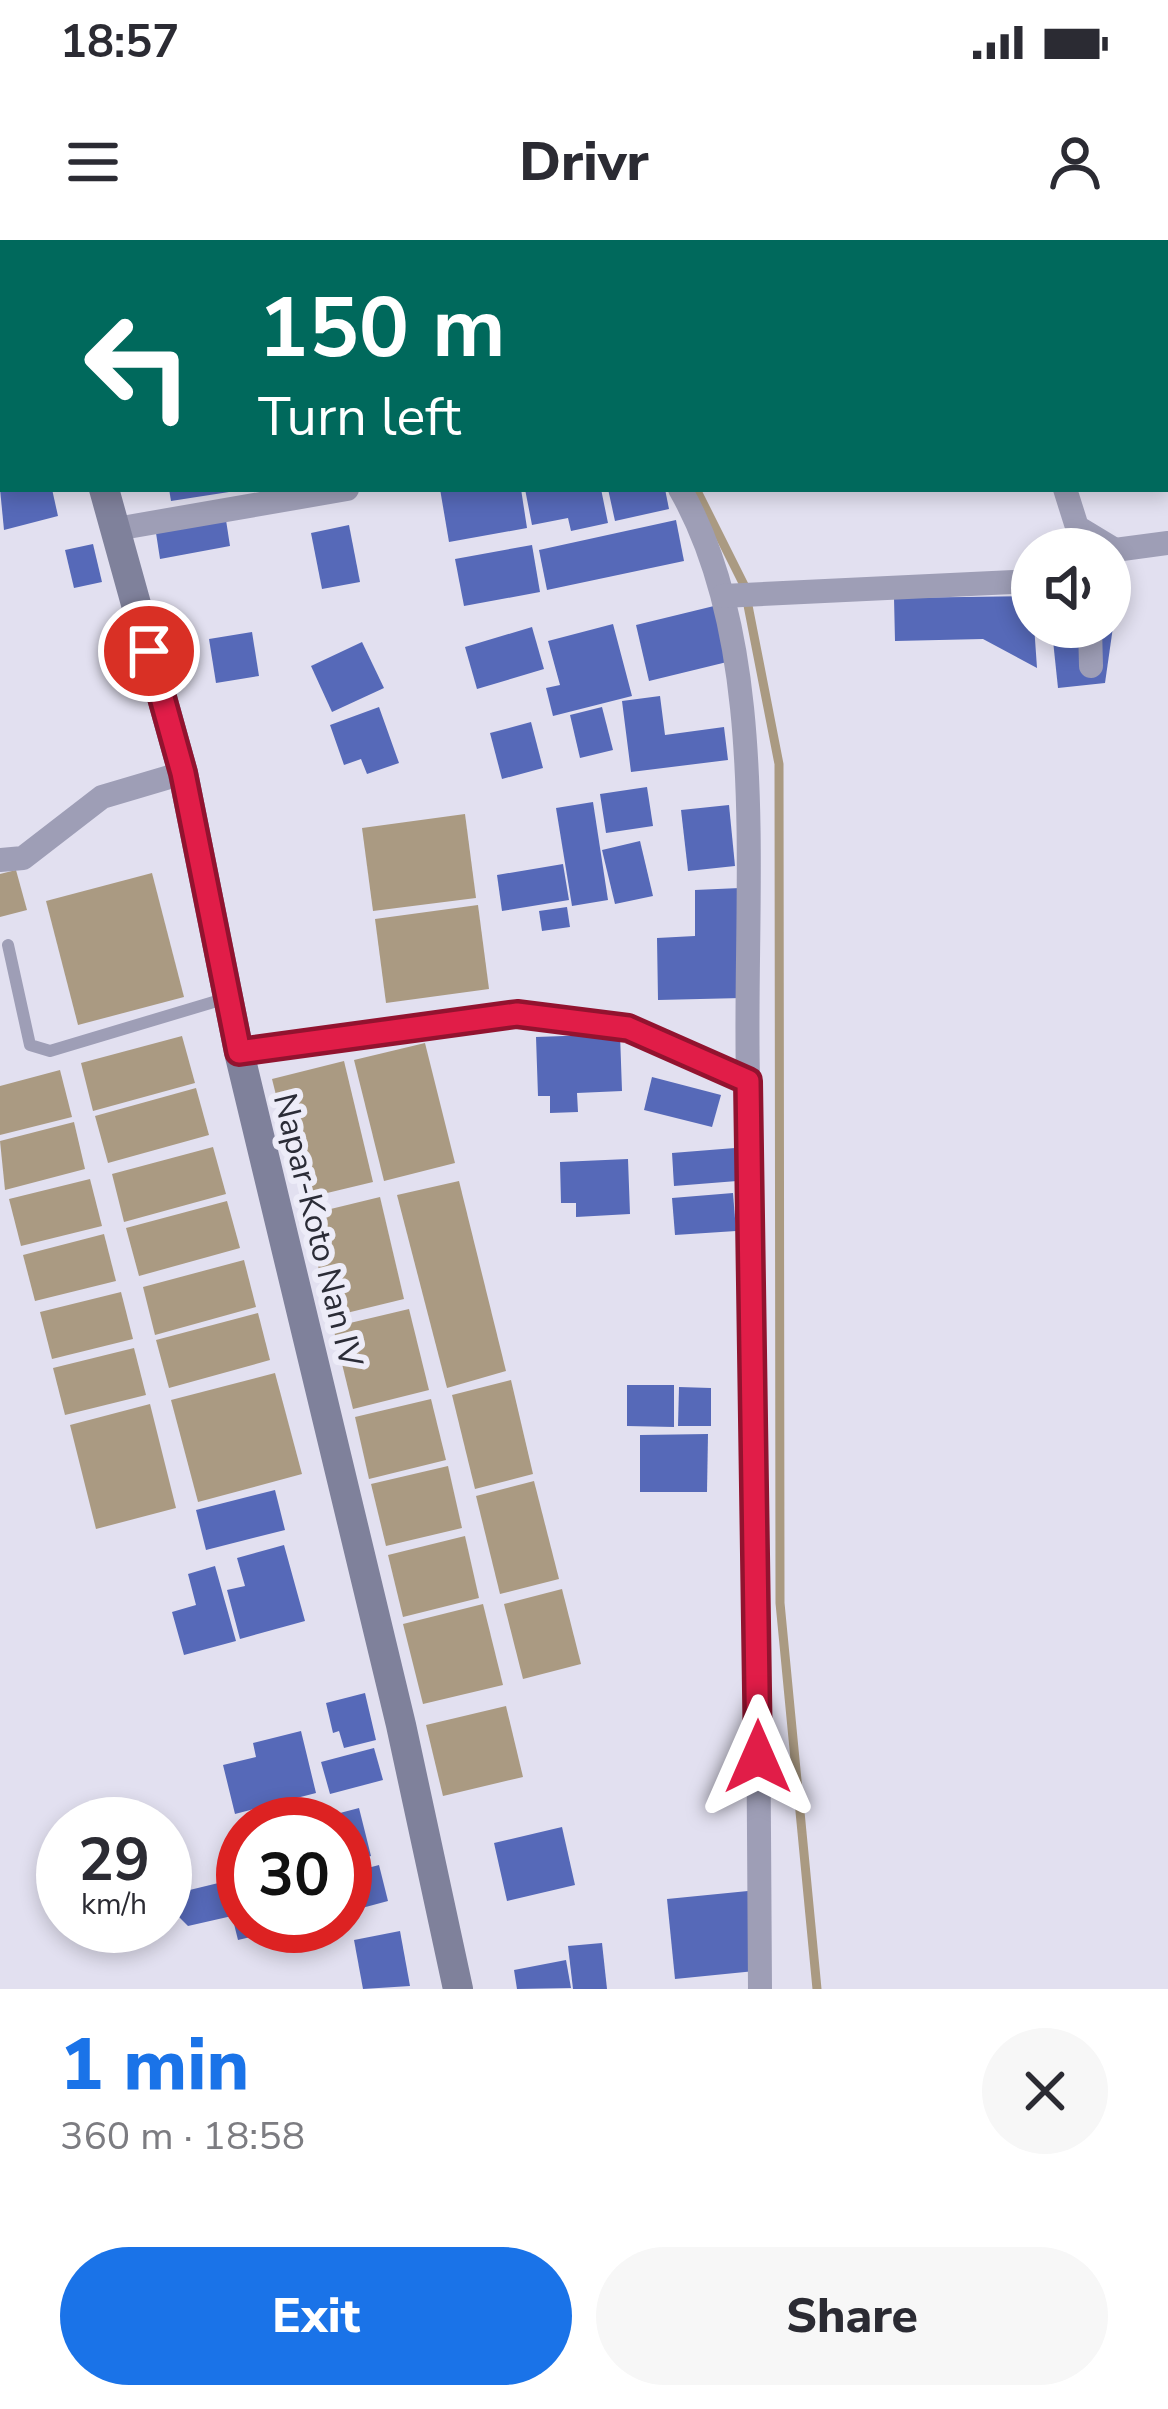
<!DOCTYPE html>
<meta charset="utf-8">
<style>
body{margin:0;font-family:"Nunito Sans",sans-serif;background:#f7f7f7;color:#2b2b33;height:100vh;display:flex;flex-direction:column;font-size:45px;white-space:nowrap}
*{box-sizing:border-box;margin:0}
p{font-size:39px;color:#7c7c81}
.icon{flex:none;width:66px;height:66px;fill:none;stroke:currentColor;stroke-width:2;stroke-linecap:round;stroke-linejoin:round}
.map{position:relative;height:1749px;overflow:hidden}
.panel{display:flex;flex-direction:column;background:#fff;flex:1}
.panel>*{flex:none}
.hud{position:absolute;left:0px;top:0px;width:1170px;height:252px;box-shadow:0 6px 18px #0003;background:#00695c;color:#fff;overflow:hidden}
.controls{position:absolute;left:1011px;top:288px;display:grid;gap:24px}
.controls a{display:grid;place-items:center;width:120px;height:120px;border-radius:50%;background:#fff;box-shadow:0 6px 18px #0003;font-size:60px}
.speed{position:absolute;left:36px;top:1557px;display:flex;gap:24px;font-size:60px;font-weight:700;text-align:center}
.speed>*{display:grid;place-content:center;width:156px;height:156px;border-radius:50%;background:#fff;box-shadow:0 6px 18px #0003;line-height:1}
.speed small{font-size:30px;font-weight:400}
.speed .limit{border:18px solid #d22;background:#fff;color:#111}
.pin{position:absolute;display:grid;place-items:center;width:102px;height:102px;color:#fff;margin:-51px;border:6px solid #fff;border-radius:50%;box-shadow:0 3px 12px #0007}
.me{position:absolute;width:132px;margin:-66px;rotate:0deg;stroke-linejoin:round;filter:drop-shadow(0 0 9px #0008)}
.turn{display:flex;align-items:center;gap:42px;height:252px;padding:0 60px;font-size:54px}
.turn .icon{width:156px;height:156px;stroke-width:2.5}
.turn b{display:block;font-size:84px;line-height:102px}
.round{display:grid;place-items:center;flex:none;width:126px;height:126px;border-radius:63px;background:#f7f7f7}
.headline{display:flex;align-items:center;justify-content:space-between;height:204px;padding:0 60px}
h1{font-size:72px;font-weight:800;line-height:90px;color:#1a73e8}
.action{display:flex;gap:24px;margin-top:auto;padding:24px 60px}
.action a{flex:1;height:138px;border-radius:72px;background:#1a73e8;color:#fff;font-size:48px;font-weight:800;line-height:138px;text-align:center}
.action a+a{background:#f7f7f7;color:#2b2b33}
.status{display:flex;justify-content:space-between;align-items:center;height:84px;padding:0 60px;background:#fff;direction:ltr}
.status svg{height:33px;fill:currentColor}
header{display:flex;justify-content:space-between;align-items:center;height:156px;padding:0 60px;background:#fff;font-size:54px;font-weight:800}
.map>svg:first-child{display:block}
.water{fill:#aa9a82}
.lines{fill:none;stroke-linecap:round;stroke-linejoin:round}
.stream{stroke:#aa9a82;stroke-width:9}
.building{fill:#5669b8}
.lane{stroke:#9e9eb6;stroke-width:12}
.street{stroke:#9e9eb6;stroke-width:24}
.secondary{stroke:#7f819b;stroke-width:30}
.route-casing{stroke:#92132f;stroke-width:30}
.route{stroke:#e11d48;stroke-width:21}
.labels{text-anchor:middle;stroke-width:12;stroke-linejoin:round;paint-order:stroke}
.street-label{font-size:33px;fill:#2b2c37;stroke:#edecf8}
</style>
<div class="status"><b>18:57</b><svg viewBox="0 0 49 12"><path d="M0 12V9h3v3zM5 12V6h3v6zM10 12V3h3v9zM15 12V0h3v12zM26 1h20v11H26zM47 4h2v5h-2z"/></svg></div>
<header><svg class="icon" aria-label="menu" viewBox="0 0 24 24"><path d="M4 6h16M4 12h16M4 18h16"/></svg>Drivr<svg class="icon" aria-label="person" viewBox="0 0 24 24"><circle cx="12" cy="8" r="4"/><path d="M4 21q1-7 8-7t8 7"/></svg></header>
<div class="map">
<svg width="1168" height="1749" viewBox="0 0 1168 1749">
<rect width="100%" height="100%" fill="#e2e0f0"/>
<g class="water">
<path d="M465,574L476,658L373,671L362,588Z"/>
<path d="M16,630L27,670L0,677V634Z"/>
<path d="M152,633L184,757L78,785L46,661Z"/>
<path d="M478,665L489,749L386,763L375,679Z"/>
<path d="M182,796L195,843L93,871L81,823Z"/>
<path d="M425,803L455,923L384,941L354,820Z"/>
<path d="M344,821L373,942L302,959L272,839Z"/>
<path d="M60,830L72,877L0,895V846Z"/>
<path d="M196,848L209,895L108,923L95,876Z"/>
<path d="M74,882L85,929L5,950L0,901Z"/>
<path d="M213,907L226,954L124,982L112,934Z"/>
<path d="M90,939L102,986L21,1006L9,959Z"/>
<path d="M459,941L506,1131L447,1148L397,955Z"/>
<path d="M380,957L404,1059L330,1077L306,975Z"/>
<path d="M227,961L240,1008L139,1036L126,988Z"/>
<path d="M104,994L116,1041L35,1061L23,1015Z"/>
<path d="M244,1020L256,1067L155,1095L143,1047Z"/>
<path d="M121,1052L133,1099L52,1119L40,1072Z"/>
<path d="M409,1069L429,1150L353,1169L333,1087Z"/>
<path d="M258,1073L270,1120L169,1148L156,1100Z"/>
<path d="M134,1108L146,1155L65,1175L53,1128Z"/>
<path d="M275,1133L302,1234L198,1262L171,1160Z"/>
<path d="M511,1140L533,1234L475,1249L452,1155Z"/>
<path d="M431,1159L446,1220L369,1239L355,1177Z"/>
<path d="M150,1164L176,1268L96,1289L70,1185Z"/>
<path d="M448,1226L462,1288L386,1306L371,1244Z"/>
<path d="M534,1241L559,1339L500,1354L476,1256Z"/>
<path d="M465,1296L479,1358L403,1377L388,1315Z"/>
<path d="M562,1349L581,1424L523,1439L504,1364Z"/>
<path d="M483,1364L503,1445L423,1464L403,1384Z"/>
<path d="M506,1466L523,1537L443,1556L426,1485Z"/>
</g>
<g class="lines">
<g class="stream">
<path d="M553,0L555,3"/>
<path d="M696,249L744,345L779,524L780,1363L817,1749"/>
</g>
</g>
<g class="building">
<path d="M0,249H52L58,276L4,290Z"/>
<path d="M169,249H228L229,252L171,261Z"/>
<path d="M440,249H521L527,288L449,302Z"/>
<path d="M525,249H601L608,283L571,291L568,278L532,285Z"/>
<path d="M608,249H665L669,269L615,281Z"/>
<path d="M226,280L230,306L160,319L156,293Z"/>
<path d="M676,280L684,321L547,350L539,310Z"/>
<path d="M349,285L360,342L322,349L311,293Z"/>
<path d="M93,304L102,342L74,348L65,310Z"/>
<path d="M532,305L540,352L464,366L455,319Z"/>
<path d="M1032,356L1037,428L983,399L895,401L894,358Z"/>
<path d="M714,366L727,422L649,441L636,385Z"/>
<path d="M613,384L632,456L553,476L546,448L560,445L548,401Z"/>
<path d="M532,387L544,429L477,449L465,407Z"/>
<path d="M1113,387L1105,443L1058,448L1052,391Z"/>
<path d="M252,392L259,436L216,443L209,399Z"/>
<path d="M362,402L384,448L332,472L311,426Z"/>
<path d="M660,456L665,495L724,487L728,520L631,532L622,461Z"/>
<path d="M379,467L399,523L367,534L361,519L344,525L330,485Z"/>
<path d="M602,467L613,510L580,518L570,475Z"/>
<path d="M531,482L543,528L502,539L490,493Z"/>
<path d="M647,547L653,586L606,593L600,554Z"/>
<path d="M593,562L608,660L572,666L556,568Z"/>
<path d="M729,565L735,626L688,631L681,570Z"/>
<path d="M640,601L653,656L615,664L602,610Z"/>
<path d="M563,624L569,660L502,671L497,635Z"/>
<path d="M740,648L742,758L658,760L657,698L695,696V650Z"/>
<path d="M567,667L570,687L542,691L539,671Z"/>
<path d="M620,794L622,851L577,853L578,872L550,873V856H538L536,797Z"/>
<path d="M652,837L721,855L712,887L644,870Z"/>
<path d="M735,908L737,941L674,946L672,913Z"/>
<path d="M628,919L630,974L576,977V963H561L560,922Z"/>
<path d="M733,953L736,991L675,995L672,958Z"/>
<path d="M627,1145H674V1187L627,1186Z"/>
<path d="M679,1147L711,1148V1186H678Z"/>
<path d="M708,1194L707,1252H640V1195Z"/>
<path d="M275,1250L285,1290L206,1310L196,1270Z"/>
<path d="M284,1305L305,1381L240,1399L227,1350L245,1346L237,1318Z"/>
<path d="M215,1326L236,1401L184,1415L172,1372L196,1365L188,1334Z"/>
<path d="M365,1453L376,1500L344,1508L339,1491L333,1493L326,1463Z"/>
<path d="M301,1491L316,1553L235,1574L223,1525L256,1517L253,1503Z"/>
<path d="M374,1508L383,1540L330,1554L321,1522Z"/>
<path d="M359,1568L371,1616L345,1622V1584H298Z"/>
<path d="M562,1587L575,1645L507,1661L494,1603Z"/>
<path d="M379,1625L388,1661L347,1672L350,1686L329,1692L328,1686H345V1634Z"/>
<path d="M243,1637V1686L289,1688L238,1700L232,1676L188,1686L165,1663V1656Z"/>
<path d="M748,1651L755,1731L675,1739L667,1659Z"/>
<path d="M400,1691L410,1746L363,1749L354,1700Z"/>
<path d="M602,1703L607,1749H573L568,1706Z"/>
<path d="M566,1720L571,1748L517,1749L514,1730Z"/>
</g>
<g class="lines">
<path class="lane" d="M8,705L30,805L50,811L227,758"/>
<g class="street">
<path d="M534,0L536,3"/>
<path d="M680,249C773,411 743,657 748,839C757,1142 758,1446 760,1749"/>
<path d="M1065,249L1077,287L1115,310L1110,315"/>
<path d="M116,289L347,249"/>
<path d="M1115,310L1168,303"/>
<path d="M723,356L1032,341"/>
<path d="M1090,387L1091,426"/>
<path d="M0,620L23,618L102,557L183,533"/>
<path d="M239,812L517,774L629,788L748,841"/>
</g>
<g class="secondary">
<path d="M31,0L32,3"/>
<path d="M104,249L183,533L239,812L401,1485L458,1749"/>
</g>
</g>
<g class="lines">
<g class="route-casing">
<path id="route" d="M149,411L183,533L239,812L517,774L628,788L748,841L758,1517"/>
</g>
<use href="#route" class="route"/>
</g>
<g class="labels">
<g class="street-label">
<text transform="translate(319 990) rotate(76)" y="12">Napar-Koto Nan IV</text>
</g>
</g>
</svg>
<div class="controls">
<a><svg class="icon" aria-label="sound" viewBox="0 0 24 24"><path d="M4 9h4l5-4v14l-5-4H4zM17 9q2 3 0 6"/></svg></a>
</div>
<div class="speed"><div>29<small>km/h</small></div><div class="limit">30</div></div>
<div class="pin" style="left:149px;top:411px;background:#d93025"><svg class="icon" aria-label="arrive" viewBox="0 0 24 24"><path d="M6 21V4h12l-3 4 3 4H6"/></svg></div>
<svg class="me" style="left:758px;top:1517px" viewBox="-20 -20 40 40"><path d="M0-17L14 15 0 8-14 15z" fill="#e11d48" stroke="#fff" stroke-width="4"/></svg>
<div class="hud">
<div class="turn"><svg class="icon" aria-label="left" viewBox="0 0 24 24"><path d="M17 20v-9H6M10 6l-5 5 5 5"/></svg><div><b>150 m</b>Turn left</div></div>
</div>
</div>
<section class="panel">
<div class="headline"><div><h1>1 min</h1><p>360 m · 18:58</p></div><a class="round"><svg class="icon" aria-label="close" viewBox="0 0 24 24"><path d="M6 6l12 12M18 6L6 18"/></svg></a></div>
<div class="action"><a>Exit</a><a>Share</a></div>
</section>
